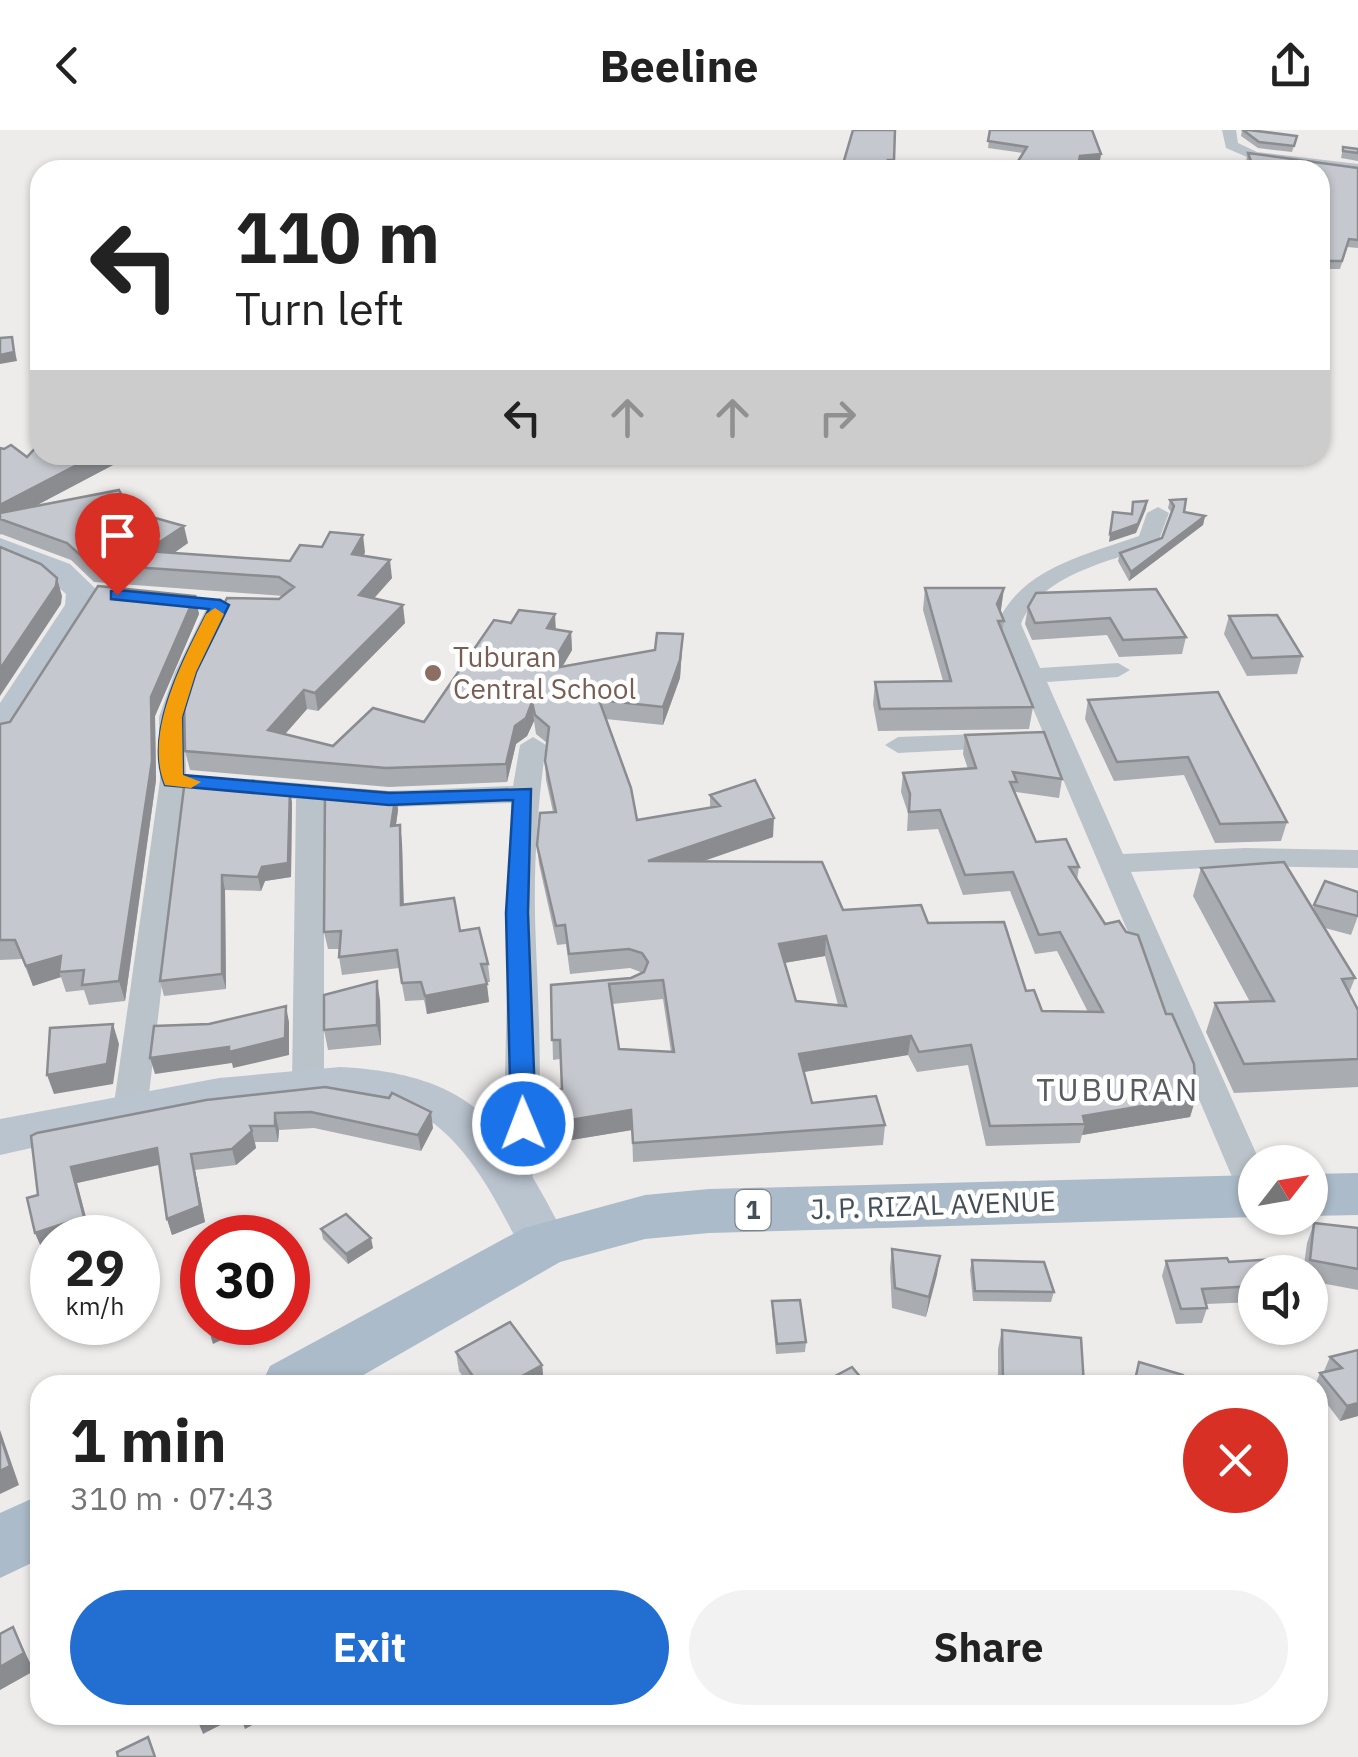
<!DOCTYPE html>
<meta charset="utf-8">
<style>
body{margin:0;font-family:"IBM Plex Sans",sans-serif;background:#f2f2f2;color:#222;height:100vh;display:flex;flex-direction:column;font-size:38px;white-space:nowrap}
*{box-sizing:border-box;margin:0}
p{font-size:32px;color:#767676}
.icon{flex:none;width:55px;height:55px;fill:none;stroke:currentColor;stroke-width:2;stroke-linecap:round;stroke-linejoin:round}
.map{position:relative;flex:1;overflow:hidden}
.sheet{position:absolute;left:30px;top:1245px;width:1298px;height:350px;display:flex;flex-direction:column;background:#fff;border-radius:30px;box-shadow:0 2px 8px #0004}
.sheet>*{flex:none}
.hud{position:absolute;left:30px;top:30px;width:1300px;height:305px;border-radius:30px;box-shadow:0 2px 8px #0004;background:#fff;color:#222;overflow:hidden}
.needle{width:65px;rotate:59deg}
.buttons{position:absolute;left:1238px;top:1015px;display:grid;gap:20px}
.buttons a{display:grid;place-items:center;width:90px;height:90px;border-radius:50%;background:#fff;box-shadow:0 2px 8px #0004;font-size:50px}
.speed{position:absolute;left:30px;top:1085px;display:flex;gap:20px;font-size:50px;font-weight:700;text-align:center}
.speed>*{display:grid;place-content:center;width:130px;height:130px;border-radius:50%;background:#fff;box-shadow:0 2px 8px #0004;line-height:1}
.speed small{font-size:25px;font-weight:400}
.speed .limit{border:15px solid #d22;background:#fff;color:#111}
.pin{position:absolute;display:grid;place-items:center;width:85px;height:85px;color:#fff;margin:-102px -42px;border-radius:50% 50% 50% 0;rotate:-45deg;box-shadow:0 0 10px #0007}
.pin .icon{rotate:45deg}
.me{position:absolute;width:110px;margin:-55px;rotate:359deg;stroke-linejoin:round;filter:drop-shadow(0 0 8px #0008)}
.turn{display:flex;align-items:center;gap:35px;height:210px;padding:0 40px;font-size:45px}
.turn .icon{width:130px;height:130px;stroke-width:2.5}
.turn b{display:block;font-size:70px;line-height:85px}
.lanes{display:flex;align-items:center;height:95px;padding:0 40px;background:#0003;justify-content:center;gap:50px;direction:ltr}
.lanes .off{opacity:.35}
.round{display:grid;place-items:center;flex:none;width:105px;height:105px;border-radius:52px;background:#f2f2f2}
.summary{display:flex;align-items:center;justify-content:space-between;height:170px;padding:0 40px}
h1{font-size:60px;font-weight:700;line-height:75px}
.primary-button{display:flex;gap:20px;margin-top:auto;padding:20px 40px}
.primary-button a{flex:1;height:115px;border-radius:60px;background:#236ed1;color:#fff;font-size:40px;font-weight:700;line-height:115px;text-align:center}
.primary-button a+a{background:#f2f2f2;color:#222}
header{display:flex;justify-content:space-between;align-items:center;height:130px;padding:0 40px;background:#fff;font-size:45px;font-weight:700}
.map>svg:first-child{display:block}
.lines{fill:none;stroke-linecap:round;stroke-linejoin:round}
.street{fill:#bac3ca;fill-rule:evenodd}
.secondary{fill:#bac4cf;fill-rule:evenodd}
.primary{fill:#acbbc9;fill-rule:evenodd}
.wall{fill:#a9acb1;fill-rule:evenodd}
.shaded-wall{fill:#8a8c90}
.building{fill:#c5c8ce;stroke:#8a8c90;stroke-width:2.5;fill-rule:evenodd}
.route{fill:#1a73e8;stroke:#114b97;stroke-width:2.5}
.slow{fill:#f59e0b}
.education-dot{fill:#8d6e63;stroke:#fff;stroke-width:4}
.labels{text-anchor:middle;stroke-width:9;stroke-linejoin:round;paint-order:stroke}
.shield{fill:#fff;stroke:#7d8489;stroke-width:2.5}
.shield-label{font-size:25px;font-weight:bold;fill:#454f57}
.education-label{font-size:28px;fill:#785e54;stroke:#fff;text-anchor:start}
.street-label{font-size:28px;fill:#454f57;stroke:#fff}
.quarter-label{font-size:32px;letter-spacing:2.5px;fill:#595c60;stroke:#fff}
</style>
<header><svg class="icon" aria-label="back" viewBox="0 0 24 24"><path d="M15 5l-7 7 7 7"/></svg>Beeline<svg class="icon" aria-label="share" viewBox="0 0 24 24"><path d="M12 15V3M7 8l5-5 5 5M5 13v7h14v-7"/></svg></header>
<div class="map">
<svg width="1358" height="1627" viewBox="0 0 1358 1627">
<rect width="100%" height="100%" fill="#eeebeb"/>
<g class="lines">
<g class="street">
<path d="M1222,0H1236L1238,13L1257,22L1358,34V42L1254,30L1226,18Z"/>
<path d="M1158,377L1169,383L1157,415C1111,431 1041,444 1021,494L1040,538L1118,533L1130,540L1118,547L1047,552L1123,724L1245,718L1358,720V738L1245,736L1131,742L1260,1032H1255V1075L1243,1071L1238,1061L997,494C1021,438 1086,425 1139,406L1147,383Z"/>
<path d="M220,468L232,475L199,542L185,587L186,650L147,981L142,990L130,993L118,990L113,981L160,650L159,587L175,542L208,475Z"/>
<path d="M1005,603L1014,605L1018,611L1014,617L898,623L885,615L898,607Z"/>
<path d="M533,607L546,615C538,671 534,727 535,784C536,844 550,1022 525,1069L513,1072L501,1069L496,1059L505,948L511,673L389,677L324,671V953L320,961H296L292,953L296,669L252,665L239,657L252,649L389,661L513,656L520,615Z"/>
</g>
<g class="secondary">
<path d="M0,408L70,434L99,462V475L18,601L13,609L0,612V573L65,475L66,464L48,448L0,428Z"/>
<path d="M340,937C477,944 510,999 569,1114L562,1128L544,1134L526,1128C499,1077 468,1007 412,980C337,945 86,1006 0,1025V989L219,948Z"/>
</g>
<g class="primary">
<path d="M1358,1043V1085L1310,1086V1044Z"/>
<path d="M1255,1045V1087L709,1103L645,1109L560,1132L346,1255H261L270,1236L524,1098L645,1065L709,1059Z"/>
<path d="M40,1365V1429L0,1448V1383Z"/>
</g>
</g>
<g class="wall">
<path d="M895,0L893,37H889L888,40H842L843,34Z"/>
<path d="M990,0L1101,24L1100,30L1079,33L1077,40H1014L1015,36L1023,23L988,18Z"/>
<path d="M1242,0H1249L1297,6L1292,22L1258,18L1241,6Z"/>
<path d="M1343,17L1358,19V31L1341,28Z"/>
<path d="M1248,23L1358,38V118L1347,117L1340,139H1320V40H1250L1246,31Z"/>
<path d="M0,318L27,327L113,335L35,376L130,381L188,413L174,423L290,431L365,422L364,426L392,448L374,468L405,493L318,581L307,579L285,604L333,616L424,592L556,500L571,502L572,520L563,536L655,520L683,504L680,548L663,595L606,589L637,690L710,678V665L773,707L704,731L843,780L928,793L1026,861L1042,881L1088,882L1057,821L1035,824L1010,761L963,765L938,699L907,701L908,683L901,662L903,643L968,639L963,624L965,605L1062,649L1059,668L1016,662L1015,665L1036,712L1079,737L1077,750L1196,967L1190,987L1082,1005L1080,1013L986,1016L968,935L917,942L908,925L804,942L812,973L885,995L883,1015L633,1032L632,1000L559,1012L552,981L551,961L562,959L560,929L553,930L551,855L631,848L643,843L630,838L570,844L566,814L557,815L539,734L537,715L553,682L546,650L545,631L547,613L536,604L534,591L527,606L516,614L507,652L389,657L190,640L185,621L279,469L283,466L94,452L71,430L1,404L0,405ZM825,826L838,875L796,871L784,833ZM663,869L671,922L619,919L612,874Z"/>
<path d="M1170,370L1184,382L1205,386L1203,395L1129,451L1118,431L1120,423L1162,408L1172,383L1168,378Z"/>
<path d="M925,458H1004L1000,482L1004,491L1002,502L1033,577L1029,599L878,601L873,574L875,552L943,551L923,480Z"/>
<path d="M1036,463L1186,507L1182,524L1119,527L1107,505L1032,510L1025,494L1028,477Z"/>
<path d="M195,466L199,484L155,586L156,650L125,871L89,875L84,860L66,862L61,847L33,856L22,829L0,830V594L10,592Z"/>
<path d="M1229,486L1302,526L1297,544L1247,546L1224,504Z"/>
<path d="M1218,562L1287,692L1281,711L1215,713L1184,645L1114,651L1085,589L1088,570Z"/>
<path d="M185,649L292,672L291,747L265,751L261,761L225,760L226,859L164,866L160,851Z"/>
<path d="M396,663L398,680L396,696L402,713L404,775L460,801L488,834L490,852H486L489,872L427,884L424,870L405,871L399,838L342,845L339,827L340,819H328L324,802Z"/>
<path d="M1201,738L1313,778L1325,751L1358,786L1351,805L1325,798L1355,848L1349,863L1358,880V957L1234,963L1206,902L1215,873L1250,872L1193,766Z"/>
<path d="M380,870L381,915L328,920L324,900Z"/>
<path d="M325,957L433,998L421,1021L314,998L279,1000L278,1012H255L256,1018L236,1035L195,1040L205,1092L172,1105L167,1089L159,1035L77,1053L90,1103L42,1119L35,1103L27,1068Z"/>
<path d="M1314,1093L1358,1098V1160L1310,1151V1142H1303L1307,1113Z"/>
<path d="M321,1099L373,1118L348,1134L323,1109Z"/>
<path d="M892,1119L940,1126L926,1187L892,1178L890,1138Z"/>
<path d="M972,1130L1054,1162L1051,1172L973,1171L970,1140Z"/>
<path d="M1166,1131L1229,1132L1255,1142V1172L1206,1174L1207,1178L1202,1193L1176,1194L1162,1146Z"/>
<path d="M772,1171L806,1212L805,1222L776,1224L772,1181Z"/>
<path d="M1002,1200L1084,1255H998V1219Z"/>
<path d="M1358,1220V1286L1340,1291L1318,1262V1255H1315L1320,1243L1324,1241L1330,1227Z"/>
<path d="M456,1222L542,1235L544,1254L469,1255L459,1241Z"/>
</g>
<g class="shaded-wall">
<path d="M1101,24L1100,30L1079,33L1080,26Z"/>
<path d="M12,207L17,231L0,234V225Z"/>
<path d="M96,325H111L113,335L7,391L0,389V375Z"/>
<path d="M1147,371L1146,379L1136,403L1109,412L1110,404Z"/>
<path d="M1205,386L1203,395L1129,451L1131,442Z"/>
<path d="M184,396L188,413L151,439L146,421Z"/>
<path d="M363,405L365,422L355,441L352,424Z"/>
<path d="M390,430L392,448L361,483L359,465Z"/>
<path d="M57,448L62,466L61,474L0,566V539Z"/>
<path d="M1004,458L1001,480L994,495L997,474Z"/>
<path d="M195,466L199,484L155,586L156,650L125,871L119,851L151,567Z"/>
<path d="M403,475L405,493L318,581L315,563Z"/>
<path d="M555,484L556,502L547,498Z"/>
<path d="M571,502L572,520L550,557L549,539Z"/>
<path d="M683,504L680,548L663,595V577Z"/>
<path d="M304,560L307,579L272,619L268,600Z"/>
<path d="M532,572L534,591L527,606L516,614L507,652L506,634L515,596Z"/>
<path d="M290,658L292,672L291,747L265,751L261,761L258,747Z"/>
<path d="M396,663L398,680L393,714L391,696Z"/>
<path d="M774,688L773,707L648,750V731Z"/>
<path d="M400,695L402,713L404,793L401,775Z"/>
<path d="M222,745L225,760L226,859L222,844Z"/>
<path d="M826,806L825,826L778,834L779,814Z"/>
<path d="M61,826L59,842L61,847L33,856L26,836Z"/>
<path d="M377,851L380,870L381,915L377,895Z"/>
<path d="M487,854L489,872L427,884L425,866Z"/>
<path d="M286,876L289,892V925L233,938L232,933L155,944L150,928Z"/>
<path d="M113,894L119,914L113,954L54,964L47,945Z"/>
<path d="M911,906L908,925L797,943L799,924Z"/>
<path d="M1196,967L1190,987L1082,1005L1085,994L1083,986Z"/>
<path d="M631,980L632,1000L559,1012L558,992Z"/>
<path d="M431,982L433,998L421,1021L418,1005Z"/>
<path d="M275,983L279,1000L278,1012L275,996Z"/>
<path d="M252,1001L256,1018L236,1035L232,1019Z"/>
<path d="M157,1018L162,1034L77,1053L90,1103L77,1108H52V1116L42,1119L35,1103L71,1037Z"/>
<path d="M191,1024L195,1040L205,1092L172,1105L167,1089Z"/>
<path d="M371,1108L373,1118L348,1134L346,1124Z"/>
<path d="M940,1126L937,1145L926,1187L929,1167Z"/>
<path d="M306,1145L308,1155L288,1166V1155Z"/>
<path d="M235,1193L238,1202L213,1214L210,1204Z"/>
<path d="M542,1235L544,1254L541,1255H506Z"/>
<path d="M1358,1273V1286L1340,1291L1347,1276Z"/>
<path d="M0,1300L19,1355L0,1364Z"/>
<path d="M13,1497L34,1541L0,1560V1537Z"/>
<path d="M205,1585H271L245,1599L240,1585L203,1604L197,1589Z"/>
</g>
<g class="building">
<path d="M853,0H895L894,30H888L889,35L843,34Z"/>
<path d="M990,0H1092L1101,24L1080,26L1077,40H1056L1015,36L1027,17L988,11Z"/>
<path d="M1243,0H1249L1297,6L1294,16L1259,12Z"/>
<path d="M1343,17L1358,19V23L1343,21Z"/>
<path d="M1248,23L1358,38V110L1349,109L1342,131H1320V40H1254Z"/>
<path d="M12,207L14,222L0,225V208Z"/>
<path d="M40,313V325H96L0,375V318L4,319L11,315L27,327Z"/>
<path d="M119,360L130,381L184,396L146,421L290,431L300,415L322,417L330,402L363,405L352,424L390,430L359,465L403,475L315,563L304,560L268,600L333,616L373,578L424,592L494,490L511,493L519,480L555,484L547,498L571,502L549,539L655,520L657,503L683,504L680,530L663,577L599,570L631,658L637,690L720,676L710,665L755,650L774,688L648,731L822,732L843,780L921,775L928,793L1004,792L1026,861L1034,860L1042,881L1103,882L1060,802L1039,805L1013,742L965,745L940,680L909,682L910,664L903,643L976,638L965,605L1044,602L1062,649L1013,642L1017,652H1010L1036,712L1066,709L1079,737H1069L1105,794L1119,791L1126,802L1138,805L1166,884H1172L1194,934L1196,967L1083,986L1085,994L990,996L971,915L919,922L911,906L799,924L812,973L876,966L885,995L633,1013L631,980L558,992L551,961L562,959L560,910H552L551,855L631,848L644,842L648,832L642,823L629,819L569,824L565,795L556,796L537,715L540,683L556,682L545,631L549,597L535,585L532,572L526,588L515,596L506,634L386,638L185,621L184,569L198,525L227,468L279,469L294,457L279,447L90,434L67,413L0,389V383ZM826,806L846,876L796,871L779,814ZM663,850L674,922L619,919L609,854Z"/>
<path d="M1186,369L1184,382L1205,386L1131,442L1120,423L1162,408L1174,376L1170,370Z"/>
<path d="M1147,371L1138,394L1110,404L1113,382L1132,384L1133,372Z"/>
<path d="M0,417L41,434L57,448L56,456L0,539Z"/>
<path d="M98,456L195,466L151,567L152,631L119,851L82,855L84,840L59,842L61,826L26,836L15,810H0V594L10,592Z"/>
<path d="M925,458H1004L997,474L1004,491H998L1033,577L880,579L875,552L951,551Z"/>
<path d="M1156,459L1186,507L1123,510L1110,488L1035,493L1028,477L1036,463Z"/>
<path d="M1277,485L1302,526L1252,528L1229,486Z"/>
<path d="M1218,562L1287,692L1220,694L1188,627L1117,632L1088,570Z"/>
<path d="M185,649L290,658L288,733L262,737L258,747L222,745V844L160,851Z"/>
<path d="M325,658L396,663L391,696L400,695L401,775L454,768L460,801L479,798L488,834H481L487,854L425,866L421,852L402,853L397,820L339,827L341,801L324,802Z"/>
<path d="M1284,732L1355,848L1342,849L1358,880V929L1244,934L1215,873L1274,871L1201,738Z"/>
<path d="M1325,751L1358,762V786L1314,775Z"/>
<path d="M377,851V895L324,900V865Z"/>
<path d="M286,876L285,908L229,922V917L150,928L154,896L209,894Z"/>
<path d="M113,894L107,934L47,945L50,898Z"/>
<path d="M325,957L389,968L392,963L431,982L418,1005L311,982L275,983V996H250L252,1001L232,1019L191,1024L200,1076L167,1089L157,1018L71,1037L84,1087L35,1103L27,1068L38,1065L31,1006L37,1003L206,970Z"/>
<path d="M346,1084L371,1108L346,1124L321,1099Z"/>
<path d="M1314,1093L1358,1098V1139L1310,1130Z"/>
<path d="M892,1119L940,1126L929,1167L895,1158Z"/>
<path d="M288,1120L306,1145L288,1155Z"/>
<path d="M1227,1128L1229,1132L1294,1128L1301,1142H1255V1156L1202,1159L1207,1178L1181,1179L1166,1131Z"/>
<path d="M972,1130L1044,1132L1054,1162L975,1161Z"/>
<path d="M202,1170V1190L195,1174Z"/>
<path d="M800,1170L806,1212L777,1214L772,1171Z"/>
<path d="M204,1192H235V1193L210,1204Z"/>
<path d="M510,1192L542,1235L506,1255H479L456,1222Z"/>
<path d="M1002,1200L1081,1208L1084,1255H1049L1003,1250Z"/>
<path d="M1358,1220V1273L1347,1276L1320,1243L1342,1238L1330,1227Z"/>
<path d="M1139,1232L1183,1245L1186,1255H1134Z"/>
<path d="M852,1237L867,1255H829L826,1251Z"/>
<path d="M0,1305L10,1336L0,1341Z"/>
<path d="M13,1497L24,1523L0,1537V1504Z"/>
<path d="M148,1607L155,1627H118L117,1622Z"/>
</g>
<path class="route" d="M117,460L220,470L229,475L196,542L182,587L183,645L389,663L531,659L528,783L536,994L532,1000H514L511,994L506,783L513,670L389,675L165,655C143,601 185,527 209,479L111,469V461Z"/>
<path class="slow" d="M215,478L224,484L196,542L182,587L183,645L201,652L191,658L165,655C143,603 184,529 206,484Z"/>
<circle class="education-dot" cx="433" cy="543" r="10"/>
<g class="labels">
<rect class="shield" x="735.5" y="1060" width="35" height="40" rx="8"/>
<g class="shield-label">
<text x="753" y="1089">1</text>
</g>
<g class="education-label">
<text x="453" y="537">Tuburan<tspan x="453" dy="32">Central School</tspan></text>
</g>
<g class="street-label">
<text transform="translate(933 1075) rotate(-2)" y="10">J. P. RIZAL AVENUE</text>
</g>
<g class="quarter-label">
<text x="1118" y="971">TUBURAN</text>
</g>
</g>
</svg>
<div class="buttons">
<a><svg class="needle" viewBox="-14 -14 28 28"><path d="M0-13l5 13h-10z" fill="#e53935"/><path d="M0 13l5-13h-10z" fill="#767676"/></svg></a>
<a><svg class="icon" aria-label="sound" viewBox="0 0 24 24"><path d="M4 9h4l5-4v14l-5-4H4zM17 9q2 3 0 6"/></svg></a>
</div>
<div class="speed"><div>29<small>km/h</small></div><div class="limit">30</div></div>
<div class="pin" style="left:117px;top:465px;background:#d93025"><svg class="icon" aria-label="arrive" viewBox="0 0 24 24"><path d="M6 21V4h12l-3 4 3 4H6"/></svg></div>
<svg class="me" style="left:523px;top:994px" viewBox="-20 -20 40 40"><circle r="17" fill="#1a73e8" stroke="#fff" stroke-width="3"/><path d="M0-11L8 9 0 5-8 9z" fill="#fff"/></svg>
<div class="hud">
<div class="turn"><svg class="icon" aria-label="left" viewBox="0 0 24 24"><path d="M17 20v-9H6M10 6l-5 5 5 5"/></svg><div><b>110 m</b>Turn left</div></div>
<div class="lanes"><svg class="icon" aria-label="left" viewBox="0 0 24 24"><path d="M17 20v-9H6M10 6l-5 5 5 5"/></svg><svg class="icon off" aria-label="ahead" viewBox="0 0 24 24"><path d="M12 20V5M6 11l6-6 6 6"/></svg><svg class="icon off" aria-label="ahead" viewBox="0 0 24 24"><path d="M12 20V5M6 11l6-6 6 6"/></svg><svg class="icon off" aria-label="right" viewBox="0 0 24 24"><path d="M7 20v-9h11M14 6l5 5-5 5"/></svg></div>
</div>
<section class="sheet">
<div class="summary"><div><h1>1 min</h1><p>310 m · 07:43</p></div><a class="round" style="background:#d93025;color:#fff"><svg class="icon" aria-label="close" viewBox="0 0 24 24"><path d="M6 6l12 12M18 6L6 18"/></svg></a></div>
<div class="primary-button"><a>Exit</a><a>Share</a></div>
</section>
</div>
